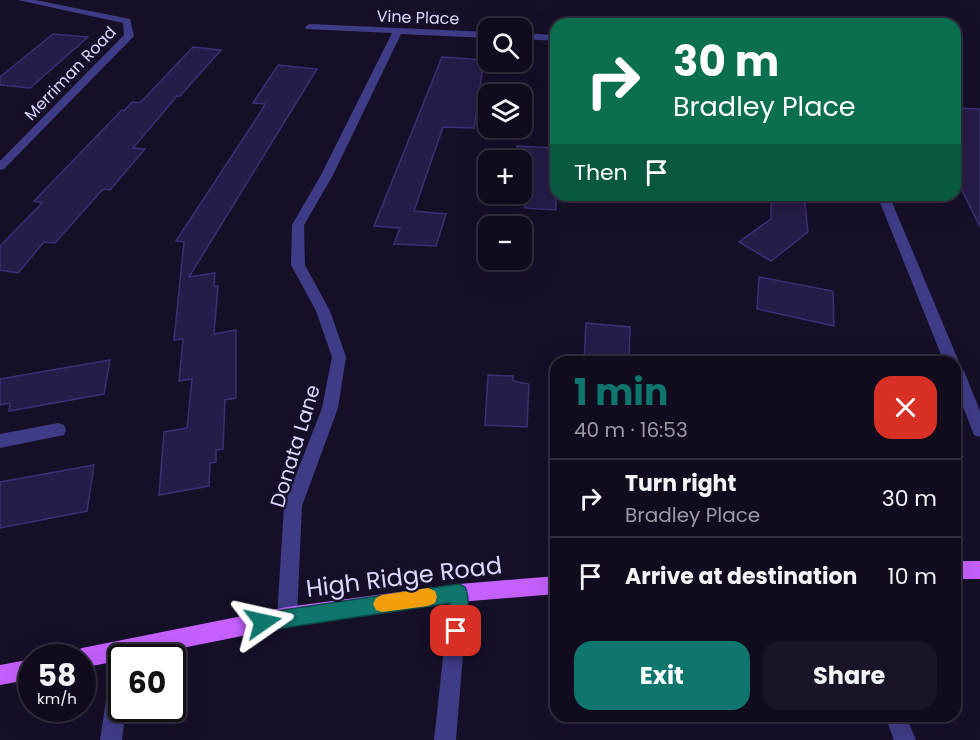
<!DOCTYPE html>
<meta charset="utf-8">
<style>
body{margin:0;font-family:Poppins,sans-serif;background:#191527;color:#f1f3f6;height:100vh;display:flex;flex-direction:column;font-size:22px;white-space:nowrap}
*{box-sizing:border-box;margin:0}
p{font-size:20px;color:#9c9ba4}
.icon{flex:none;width:33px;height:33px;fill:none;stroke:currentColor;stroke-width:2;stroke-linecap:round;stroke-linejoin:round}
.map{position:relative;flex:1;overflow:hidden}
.drawer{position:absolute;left:550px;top:356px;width:411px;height:366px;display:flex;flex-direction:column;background:#100c1e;border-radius:18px;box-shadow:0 6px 24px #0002,0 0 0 2px #302c3c}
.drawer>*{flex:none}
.top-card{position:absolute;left:550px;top:18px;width:411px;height:183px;border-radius:18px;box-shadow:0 6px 24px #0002,0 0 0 2px #302c3c;background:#0b6e4f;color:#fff;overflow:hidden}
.buttons{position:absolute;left:478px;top:18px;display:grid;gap:12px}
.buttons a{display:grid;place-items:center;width:54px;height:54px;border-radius:12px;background:#100c1e;box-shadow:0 6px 24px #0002,0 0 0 2px #302c3c;font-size:30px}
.speed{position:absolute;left:18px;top:644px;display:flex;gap:12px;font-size:30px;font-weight:700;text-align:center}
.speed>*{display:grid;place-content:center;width:78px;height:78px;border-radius:50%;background:#100c1e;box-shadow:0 6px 24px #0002,0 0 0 2px #302c3c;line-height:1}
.speed small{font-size:15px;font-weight:400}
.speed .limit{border:3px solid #111;border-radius:9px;background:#fff;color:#111}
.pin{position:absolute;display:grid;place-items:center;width:51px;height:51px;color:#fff;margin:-26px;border-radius:12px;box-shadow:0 3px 9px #0006}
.me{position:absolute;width:66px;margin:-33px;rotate:79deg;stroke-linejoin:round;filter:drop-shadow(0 0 4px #0008)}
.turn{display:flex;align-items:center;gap:21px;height:126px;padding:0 24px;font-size:27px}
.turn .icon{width:78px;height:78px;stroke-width:2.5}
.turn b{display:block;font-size:42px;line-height:51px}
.then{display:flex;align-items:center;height:57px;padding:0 24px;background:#0003;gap:12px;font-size:22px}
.round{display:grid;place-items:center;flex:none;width:63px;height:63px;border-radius:18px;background:#191527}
.summary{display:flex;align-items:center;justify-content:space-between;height:102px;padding:0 24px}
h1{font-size:36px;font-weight:700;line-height:45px;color:#0f766e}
.action{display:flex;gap:12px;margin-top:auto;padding:12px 24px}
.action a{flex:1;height:69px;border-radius:18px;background:#0f766e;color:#fff;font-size:24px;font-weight:700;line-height:69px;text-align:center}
.action a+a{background:#191527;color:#f1f3f6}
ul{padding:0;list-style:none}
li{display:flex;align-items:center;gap:18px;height:78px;padding:0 24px;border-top:2px solid #302c3c}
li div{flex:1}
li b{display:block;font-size:22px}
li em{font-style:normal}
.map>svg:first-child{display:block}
.building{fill:#261c49;stroke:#3d2e75;stroke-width:1.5}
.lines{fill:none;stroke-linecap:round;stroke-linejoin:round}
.minor{fill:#3f3c87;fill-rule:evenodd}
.major{fill:#c560fe;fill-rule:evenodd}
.route{fill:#0f766e;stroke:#0a4d48;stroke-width:1.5}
.slow{fill:#f59e0b}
.labels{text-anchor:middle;stroke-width:4.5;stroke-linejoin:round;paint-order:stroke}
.far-street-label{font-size:16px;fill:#ddd8ff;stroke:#151028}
.street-label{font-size:20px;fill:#ddd8ff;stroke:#151028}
.near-street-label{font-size:24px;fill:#ddd8ff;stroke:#151028}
</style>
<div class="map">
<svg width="980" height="740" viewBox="0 0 980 740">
<rect width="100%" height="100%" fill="#151028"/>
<g class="building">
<path d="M53,34L88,37L30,88L0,85V77Z"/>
<path d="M193,47L221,50L180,96H177L133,148L145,149L110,190L103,189L55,243L44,242L18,273L0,270V246L42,203L34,201L122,110L124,111L132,102L140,103Z"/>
<path d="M442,57L484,60L474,128L443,127L414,211L446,214L436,246L394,244L400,228L374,226Z"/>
<path d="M278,65L317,69L189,277L215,273L214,286H218L214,334L236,330V398L225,400L223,449L216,450V462L210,463L209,486L159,495L164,432L187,428L192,379L179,381L183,339L174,340L184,242L176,241L260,113L265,104L253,103Z"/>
<path d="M956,108L980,109V227L956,178Z"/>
<path d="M517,146L556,148V210L525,208L522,160H519Z"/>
<path d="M771,195H804L808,232L771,261L739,242L771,219Z"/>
<path d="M759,277L833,291L834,326L757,309Z"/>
<path d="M586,323L630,327L629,362H584Z"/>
<path d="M110,360L104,394L9,411L10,403L0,405V379Z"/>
<path d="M488,375L513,376V381L529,384L527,427L485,425Z"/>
<path d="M94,465L87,511L0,528V482Z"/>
</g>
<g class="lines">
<g class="minor">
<path d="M18,0H35L130,19L134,36L4,169L0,170V161L124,35L123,23Z"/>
<path d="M309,24L489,32V38L401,34L333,175L304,225L305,265L330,311L346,357L338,408L302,506L297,617L294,624L287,627L280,624L277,617L284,506L322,408L332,357L316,311L291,265L292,225L321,175L392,33L306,29L305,27Z"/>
<path d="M522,33L556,35V41L522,39Z"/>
<path d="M877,195H889L959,362L957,366L964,371L980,411V437L974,435L956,389V362H944Z"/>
<path d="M58,423L64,425L66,430L64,435L0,448V434Z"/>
<path d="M459,584L466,586L468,593L456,740H434L450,593L452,586Z"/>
<path d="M122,652L130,657H122V708H126L122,740H100L112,662L115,655Z"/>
<path d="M885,716H906L916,740H894Z"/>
</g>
<g class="major">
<rect x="956" y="561" width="24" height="18"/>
<path d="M556,576V594L459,602L287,627L137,657H122V660L82,668V657H72L75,651L82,648L287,607L459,584Z"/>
<path d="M32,659V679L0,685V665Z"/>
</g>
</g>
<path class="route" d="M459,584L465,587C471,599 467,625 462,637L456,640L449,637L447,631L450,603L263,631L257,628L254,622L257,616L263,613Z"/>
<path class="slow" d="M428,588L435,591L437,597L435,603L428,606L382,612L376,610L373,604L376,598L382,595Z"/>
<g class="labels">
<g class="far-street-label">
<text transform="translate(418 17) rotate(2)" y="6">Vine Place</text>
<text transform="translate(70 73) rotate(-46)" y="6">Merriman Road</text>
</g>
<g class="street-label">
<text transform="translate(295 446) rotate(-73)" y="7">Donata Lane</text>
</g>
<g class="near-street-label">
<text transform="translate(404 577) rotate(-7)" y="8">High Ridge Road</text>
</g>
</g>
</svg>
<div class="buttons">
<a><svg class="icon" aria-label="search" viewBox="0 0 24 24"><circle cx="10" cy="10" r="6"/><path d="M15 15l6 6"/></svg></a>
<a><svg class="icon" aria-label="layers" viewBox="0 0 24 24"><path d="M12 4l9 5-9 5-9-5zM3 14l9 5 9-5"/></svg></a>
<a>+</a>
<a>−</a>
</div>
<div class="speed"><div>58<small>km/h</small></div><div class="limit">60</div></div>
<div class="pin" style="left:456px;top:631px;background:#d93025"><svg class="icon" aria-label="arrive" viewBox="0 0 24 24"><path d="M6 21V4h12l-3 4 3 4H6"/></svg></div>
<svg class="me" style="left:263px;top:622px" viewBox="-20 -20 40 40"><path d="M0-17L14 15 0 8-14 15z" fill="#0f766e" stroke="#fff" stroke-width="4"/></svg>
<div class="top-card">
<div class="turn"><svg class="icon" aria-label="right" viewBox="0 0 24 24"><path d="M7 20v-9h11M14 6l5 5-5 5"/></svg><div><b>30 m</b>Bradley Place</div></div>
<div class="then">Then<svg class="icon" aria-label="arrive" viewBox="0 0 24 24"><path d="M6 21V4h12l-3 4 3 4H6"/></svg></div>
</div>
<section class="drawer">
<div class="summary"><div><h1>1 min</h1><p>40 m · 16:53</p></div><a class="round" style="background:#d93025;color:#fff"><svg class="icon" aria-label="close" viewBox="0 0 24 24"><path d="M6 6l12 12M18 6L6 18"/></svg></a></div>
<ul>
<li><svg class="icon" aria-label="right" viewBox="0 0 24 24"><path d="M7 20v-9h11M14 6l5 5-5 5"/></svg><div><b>Turn right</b><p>Bradley Place</p></div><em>30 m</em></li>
<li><svg class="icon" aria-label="arrive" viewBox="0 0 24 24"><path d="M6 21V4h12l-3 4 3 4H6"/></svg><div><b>Arrive at destination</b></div><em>10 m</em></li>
</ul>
<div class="action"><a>Exit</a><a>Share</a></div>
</section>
</div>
